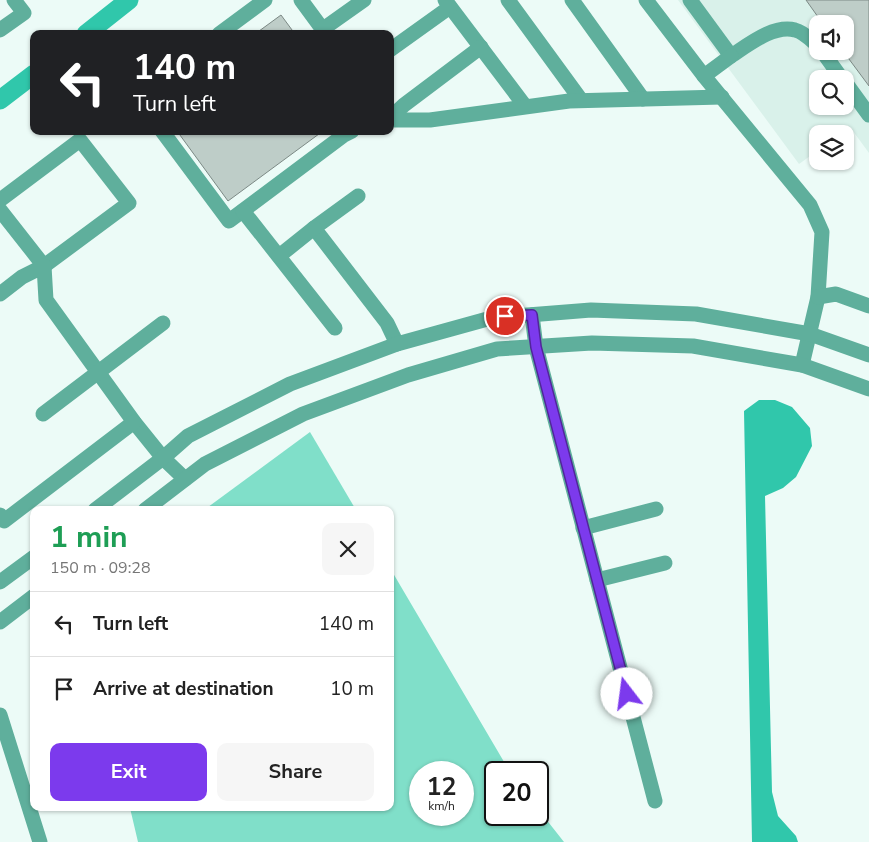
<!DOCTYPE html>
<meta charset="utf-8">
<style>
body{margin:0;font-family:"Nunito Sans",sans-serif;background:#f6f6f6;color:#222;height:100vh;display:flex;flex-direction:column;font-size:19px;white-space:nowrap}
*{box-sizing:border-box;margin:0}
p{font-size:16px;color:#767676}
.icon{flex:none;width:28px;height:28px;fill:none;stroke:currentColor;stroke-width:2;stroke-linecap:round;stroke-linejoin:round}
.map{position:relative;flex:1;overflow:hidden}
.drawer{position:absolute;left:30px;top:506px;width:364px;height:305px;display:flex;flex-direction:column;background:#fff;border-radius:10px;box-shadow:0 1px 4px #0004}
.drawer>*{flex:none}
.hud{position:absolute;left:30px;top:30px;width:364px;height:105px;border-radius:10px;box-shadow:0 1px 4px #0004;background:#202124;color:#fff;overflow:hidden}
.tools{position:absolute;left:809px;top:15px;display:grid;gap:10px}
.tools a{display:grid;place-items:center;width:45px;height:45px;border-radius:10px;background:#fff;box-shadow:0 1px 4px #0004;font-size:25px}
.speed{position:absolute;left:409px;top:761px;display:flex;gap:10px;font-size:25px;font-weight:700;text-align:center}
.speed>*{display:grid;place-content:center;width:65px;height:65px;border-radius:50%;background:#fff;box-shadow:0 1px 4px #0004;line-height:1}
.speed small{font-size:12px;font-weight:400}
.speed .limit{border:2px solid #111;border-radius:8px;background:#fff;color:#111}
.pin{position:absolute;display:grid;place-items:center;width:42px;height:42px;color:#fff;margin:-21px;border:2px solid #fff;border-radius:50%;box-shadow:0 1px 5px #0007}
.me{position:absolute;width:55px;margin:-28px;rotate:345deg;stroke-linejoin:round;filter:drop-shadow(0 0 4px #0008)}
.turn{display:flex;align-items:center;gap:18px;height:105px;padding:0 20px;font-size:22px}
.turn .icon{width:65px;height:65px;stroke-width:2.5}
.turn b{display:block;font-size:35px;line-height:42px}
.round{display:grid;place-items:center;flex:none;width:52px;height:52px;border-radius:10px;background:#f6f6f6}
.headline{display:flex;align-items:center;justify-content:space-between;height:85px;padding:0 20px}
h1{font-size:30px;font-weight:700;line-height:38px;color:#1e9e55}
.cta{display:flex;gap:10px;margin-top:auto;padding:10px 20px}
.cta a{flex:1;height:58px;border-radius:10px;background:#7c3aed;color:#fff;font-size:20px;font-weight:700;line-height:58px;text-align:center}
.cta a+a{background:#f6f6f6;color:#222}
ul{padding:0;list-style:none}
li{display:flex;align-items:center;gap:15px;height:65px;padding:0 20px;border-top:1px solid #e0e0e0}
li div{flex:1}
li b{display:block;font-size:19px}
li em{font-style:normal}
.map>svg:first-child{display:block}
.built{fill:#d9f1ea;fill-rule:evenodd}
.green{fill:#80dfc9;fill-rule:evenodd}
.water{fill:#30c7ab}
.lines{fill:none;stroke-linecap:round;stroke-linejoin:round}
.canal{stroke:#30c7ab;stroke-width:19}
.building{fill:#becdc8;stroke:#7c8985}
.minor{stroke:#5faf9c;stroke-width:15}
.route-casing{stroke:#51269a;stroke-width:12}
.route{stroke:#7c3aed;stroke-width:9}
</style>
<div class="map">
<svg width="869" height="842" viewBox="0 0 869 842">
<rect width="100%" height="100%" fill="#ecfbf7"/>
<path class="built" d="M678,0H869V153L850,127L840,134H818L817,151L799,164ZM818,24H845V51H818ZM818,79H845V106H818Z"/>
<g class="green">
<path d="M310,432L356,510H204Z"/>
<path d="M390,568L510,772H495V815H538V809L564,842H138L130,808H390ZM420,772H462V815H420Z"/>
</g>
<path class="water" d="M759,400H775L792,407L810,428L812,446L796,477L783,488L765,496L772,792L778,816L796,836L798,842H752L744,411Z"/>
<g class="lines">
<g class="canal">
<path d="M86,34L129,0"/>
<path d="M0,100L34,74"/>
</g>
</g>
<g class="building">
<path d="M806,0H869V86L843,51H845V24H823Z"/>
<path d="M281,15L295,34H255Z"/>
<path d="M177,131H323L228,201Z"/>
</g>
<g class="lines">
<g class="minor">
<path d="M301,0L326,34"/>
<path d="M445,0L525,106"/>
<path d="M508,0L581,100"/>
<path d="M572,0L643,99"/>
<path d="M646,0L704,76"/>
<path d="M690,0L731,56C748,45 774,24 795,30C804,32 812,41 818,46"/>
<path d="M323,29L364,0"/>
<path d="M0,30L24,13L14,0"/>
<path d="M219,34L265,0"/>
<path d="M390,50L450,7"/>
<path d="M822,51L842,79"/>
<path d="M731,56L704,76L810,205L822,232L818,297L802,365"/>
<path d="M845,82L869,115"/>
<path d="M390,118L404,105L481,47"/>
<path d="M390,120H430L569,101L722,97"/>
<path d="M162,131L229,221L344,135L352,131"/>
<path d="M358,196L314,228L387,323L397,344"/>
<path d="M0,200L80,140L129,203L44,266L0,210"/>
<path d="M243,211L335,328"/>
<path d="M279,256L314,228"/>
<path d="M0,294L22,277L44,266L46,300L134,422L163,458L185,479"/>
<path d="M818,297L836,294L869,306"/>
<path d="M532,315L536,347L655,801"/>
<path d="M43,414L163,323"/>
<path d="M95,510L163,458L188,436L290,384L397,344L491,318L591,310L696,314L810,334L869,355"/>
<path d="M145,510L205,464L303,414L408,375L497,349L592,343L693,346L802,365L869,389"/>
<path d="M0,515L4,521L134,422"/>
<path d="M583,528L656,509"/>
<path d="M597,580L665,563"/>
<path d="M0,582L34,557"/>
<path d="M0,622L34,596"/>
<path d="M0,715L40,842"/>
</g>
</g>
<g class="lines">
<g class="route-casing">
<path id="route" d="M505,316L532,315L536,347L627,694"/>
</g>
<use href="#route" class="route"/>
</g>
</svg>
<div class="tools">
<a><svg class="icon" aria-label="sound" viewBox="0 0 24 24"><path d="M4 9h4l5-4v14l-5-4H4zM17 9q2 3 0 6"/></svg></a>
<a><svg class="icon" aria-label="search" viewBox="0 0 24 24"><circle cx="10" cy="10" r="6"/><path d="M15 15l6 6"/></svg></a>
<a><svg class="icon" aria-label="layers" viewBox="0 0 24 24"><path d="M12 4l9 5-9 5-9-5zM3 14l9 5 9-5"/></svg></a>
</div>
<div class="speed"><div>12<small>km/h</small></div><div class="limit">20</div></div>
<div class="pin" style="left:505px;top:316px;background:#d93025"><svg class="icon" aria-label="arrive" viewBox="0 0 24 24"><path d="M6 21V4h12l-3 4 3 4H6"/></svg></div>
<svg class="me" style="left:627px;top:694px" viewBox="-20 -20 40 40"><circle r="19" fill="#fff"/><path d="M0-13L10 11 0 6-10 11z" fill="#7c3aed"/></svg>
<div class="hud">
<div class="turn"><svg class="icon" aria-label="left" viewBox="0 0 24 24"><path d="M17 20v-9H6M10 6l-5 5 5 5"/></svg><div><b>140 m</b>Turn left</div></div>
</div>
<section class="drawer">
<div class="headline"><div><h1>1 min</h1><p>150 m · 09:28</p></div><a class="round"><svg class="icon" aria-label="close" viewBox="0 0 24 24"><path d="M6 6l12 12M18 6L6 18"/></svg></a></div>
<ul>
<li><svg class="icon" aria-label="left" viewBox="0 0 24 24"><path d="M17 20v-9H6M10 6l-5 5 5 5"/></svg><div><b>Turn left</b></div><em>140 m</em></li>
<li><svg class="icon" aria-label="arrive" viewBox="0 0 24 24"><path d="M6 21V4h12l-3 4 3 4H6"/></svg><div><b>Arrive at destination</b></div><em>10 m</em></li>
</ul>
<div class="cta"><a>Exit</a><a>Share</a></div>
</section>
</div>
